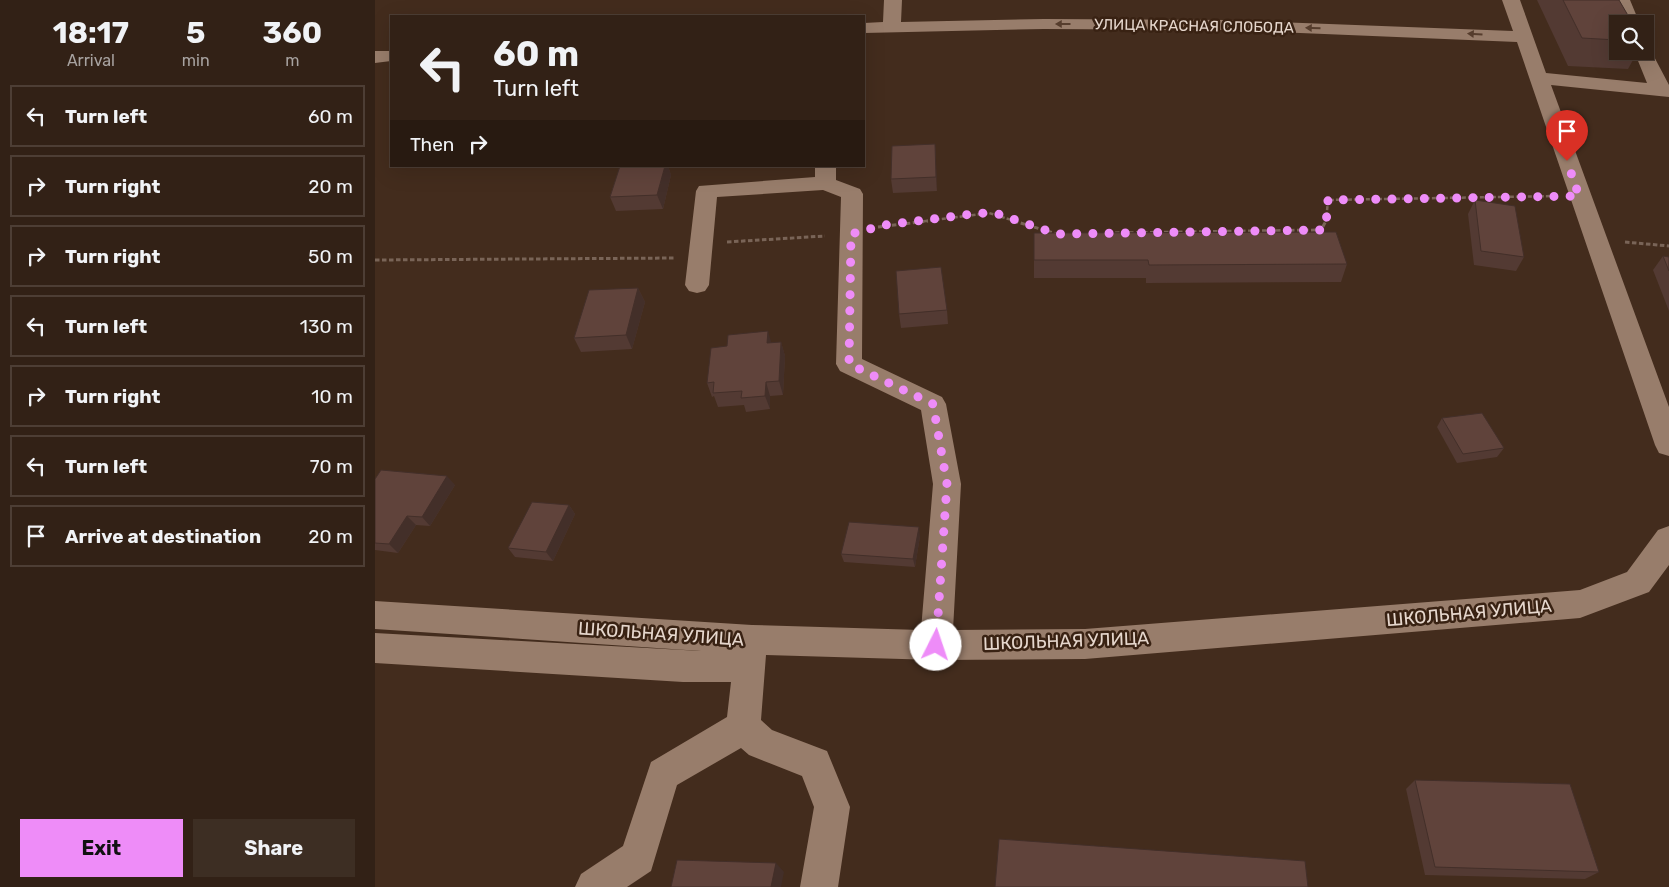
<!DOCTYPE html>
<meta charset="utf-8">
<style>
body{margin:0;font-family:Rubik,sans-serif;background:#3d2e23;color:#f1f3f6;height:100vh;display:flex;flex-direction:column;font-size:19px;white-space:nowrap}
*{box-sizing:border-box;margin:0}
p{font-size:16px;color:#a8a3a1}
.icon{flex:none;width:28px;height:28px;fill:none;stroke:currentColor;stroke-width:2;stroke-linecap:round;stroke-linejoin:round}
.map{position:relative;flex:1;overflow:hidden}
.side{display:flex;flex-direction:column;background:#322116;width:375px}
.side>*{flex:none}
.hud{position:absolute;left:15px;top:15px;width:475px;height:152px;border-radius:0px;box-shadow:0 5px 20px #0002,0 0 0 1px #4d3e35;background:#322116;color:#f1f3f6;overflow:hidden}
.buttons{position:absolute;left:1234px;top:15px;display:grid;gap:10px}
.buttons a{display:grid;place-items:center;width:45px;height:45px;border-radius:0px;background:#322116;box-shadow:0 5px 20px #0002,0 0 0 1px #4d3e35;font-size:25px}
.pin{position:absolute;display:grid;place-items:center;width:42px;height:42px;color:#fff;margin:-51px -21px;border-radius:50% 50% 50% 0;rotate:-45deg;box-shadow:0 0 5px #0007}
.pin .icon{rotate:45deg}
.me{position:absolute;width:55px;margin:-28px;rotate:4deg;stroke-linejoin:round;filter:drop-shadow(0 0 4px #0008)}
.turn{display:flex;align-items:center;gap:18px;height:105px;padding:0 20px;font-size:22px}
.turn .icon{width:65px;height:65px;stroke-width:2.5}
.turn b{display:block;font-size:35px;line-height:42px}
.then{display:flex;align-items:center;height:48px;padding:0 20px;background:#0003;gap:10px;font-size:19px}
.eta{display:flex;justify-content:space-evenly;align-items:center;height:85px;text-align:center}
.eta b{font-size:30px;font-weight:700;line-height:35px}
.primary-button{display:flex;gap:10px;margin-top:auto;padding:10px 20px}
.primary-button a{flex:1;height:58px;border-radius:0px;background:#ee8cf8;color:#111;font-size:20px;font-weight:700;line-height:58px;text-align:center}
.primary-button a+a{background:#3d2e23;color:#f1f3f6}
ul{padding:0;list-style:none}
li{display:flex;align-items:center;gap:15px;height:62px;margin:0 10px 8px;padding:0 10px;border:2px solid #4d3e35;border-radius:0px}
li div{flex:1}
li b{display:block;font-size:19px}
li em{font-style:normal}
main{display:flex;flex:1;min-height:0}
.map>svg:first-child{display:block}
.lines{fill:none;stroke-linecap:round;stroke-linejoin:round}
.path-far1{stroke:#796457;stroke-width:2.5;stroke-dasharray:4 2;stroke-linecap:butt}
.path{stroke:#796457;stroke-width:3;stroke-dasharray:4.5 2.5;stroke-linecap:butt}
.minor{fill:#987d6b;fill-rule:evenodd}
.wall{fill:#533a33}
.shaded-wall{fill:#432f29}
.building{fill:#60433b;stroke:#432f29}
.oneway{fill:#563d2d}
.route{stroke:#ee8cf8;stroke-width:9;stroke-dasharray:0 16.2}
.labels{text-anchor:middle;stroke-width:5;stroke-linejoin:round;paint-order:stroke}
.far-street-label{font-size:15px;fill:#e6d7cd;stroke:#392213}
.street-label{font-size:18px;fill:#e6d7cd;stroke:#392213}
</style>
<main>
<section class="side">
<div class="eta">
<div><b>18:17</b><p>Arrival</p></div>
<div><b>5</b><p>min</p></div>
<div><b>360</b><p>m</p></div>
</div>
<ul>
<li><svg class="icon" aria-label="left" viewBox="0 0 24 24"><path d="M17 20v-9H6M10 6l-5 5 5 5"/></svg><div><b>Turn left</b></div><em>60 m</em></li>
<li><svg class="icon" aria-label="right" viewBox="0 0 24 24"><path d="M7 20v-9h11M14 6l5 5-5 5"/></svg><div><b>Turn right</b></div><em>20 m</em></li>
<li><svg class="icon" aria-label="right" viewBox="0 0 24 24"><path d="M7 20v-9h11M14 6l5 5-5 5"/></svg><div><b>Turn right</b></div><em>50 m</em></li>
<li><svg class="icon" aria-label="left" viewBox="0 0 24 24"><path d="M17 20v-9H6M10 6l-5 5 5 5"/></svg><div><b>Turn left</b></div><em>130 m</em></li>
<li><svg class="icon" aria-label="right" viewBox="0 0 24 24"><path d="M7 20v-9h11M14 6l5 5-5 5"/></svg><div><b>Turn right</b></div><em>10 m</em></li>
<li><svg class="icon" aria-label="left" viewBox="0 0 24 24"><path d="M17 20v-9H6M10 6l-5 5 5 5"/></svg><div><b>Turn left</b></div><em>70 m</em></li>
<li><svg class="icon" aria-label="arrive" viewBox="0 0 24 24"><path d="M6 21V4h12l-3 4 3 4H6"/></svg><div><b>Arrive at destination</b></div><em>20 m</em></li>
</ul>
<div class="primary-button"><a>Exit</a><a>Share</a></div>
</section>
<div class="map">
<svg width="1294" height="887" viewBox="0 0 1294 887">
<rect width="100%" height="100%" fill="#432c1d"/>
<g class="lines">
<g class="path-far1">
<path d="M543,222L614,213L643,222"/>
<path d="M951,222L953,200L1179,196"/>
</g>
<g class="path">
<path d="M639,221L682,234"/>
<path d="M503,227L553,221"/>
<path d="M733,233L946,230L951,221"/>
<path d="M352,242L450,236"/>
<path d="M1250,242L1294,246"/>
<path d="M0,260L299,258"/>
</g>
<g class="minor">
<path d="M509,0H527L526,22L669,19L852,20L1138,31L1127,0H1145L1171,73L1272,83L1259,51H1270V46L1274,47L1294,85V97L1176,85L1294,407V456L1284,453L1280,445L1142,42L852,30L669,29L489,33V23L508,22Z"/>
<path d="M1237,0H1255L1265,24H1247Z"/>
<path d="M0,51H16V61L0,63Z"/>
<path d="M440,166H461V180L485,189L488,194L487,359L567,397L571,404L586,484L578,630L710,629L1205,590L1252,572L1283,530L1294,526V565L1274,592L1205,618L710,659L561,660L391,655L386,720L397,730L452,751L475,807L463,887H425L439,807L427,776L374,755L366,748L302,785L276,871L252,887H200L206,874L248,846L276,762L352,717L356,682H308L0,663V633L326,651L0,629V601L377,625L546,630L558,484L546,410L465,371L461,364L466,197L448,190L342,197L334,285L330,291L322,293L314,291L310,285L321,191L324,186L440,177Z"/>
</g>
</g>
<g class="wall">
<path d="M1162,0H1244L1242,24V51H1263L1253,69L1193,66Z"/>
<path d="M560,144L562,191L518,193L516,179Z"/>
<path d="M245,166H293L296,175L288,209L241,211L235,197Z"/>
<path d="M1100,200L1149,257L1141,271L1099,265L1093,214Z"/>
<path d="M659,233L972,264L966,282L771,283V278H659Z"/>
<path d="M1288,256L1294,257V311L1278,270Z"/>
<path d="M263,288L270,302L257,349L206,352L199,338Z"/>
<path d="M572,310L573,324L526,328L524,314Z"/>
<path d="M406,342L410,356L408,395L395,396V409L371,412L369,405L343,407L339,396L337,397L332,383L396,343Z"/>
<path d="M1067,418L1129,448L1122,457L1082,463L1062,427Z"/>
<path d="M0,479L80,485L55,526L41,525L23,553L0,550Z"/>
<path d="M194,505L200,514L178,561L140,557L133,548Z"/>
<path d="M545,536L540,567L469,562L466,554Z"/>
<path d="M1040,780L1224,872L1210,879L1050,875L1031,789Z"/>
</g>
<g class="shaded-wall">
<path d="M560,144L561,158L562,191L561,177Z"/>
<path d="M290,166H293L296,175L288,209L282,195Z"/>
<path d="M263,288L270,302L257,349L251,335Z"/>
<path d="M393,331L397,345L392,343Z"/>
<path d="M406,342L410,356L408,395L404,381Z"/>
<path d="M391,382L395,396V409L390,396Z"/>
<path d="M72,476L80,485L55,526L47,517Z"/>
<path d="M194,505L200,514L178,561L171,552Z"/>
<path d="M32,516L41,525L23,553L14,544Z"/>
<path d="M544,527L545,536L540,567L538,559Z"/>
<path d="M401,863L409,872L406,887H396Z"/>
</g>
<g class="building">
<path d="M1188,0H1244L1258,24H1242V40L1207,38Z"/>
<path d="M560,144L561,177L516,179L517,146Z"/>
<path d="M245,166H290L282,195L235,197Z"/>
<path d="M1100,200L1140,206L1149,257L1106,251Z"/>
<path d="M961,232L972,264L774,265L773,260H659V233Z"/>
<path d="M1288,256L1294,257V271Z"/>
<path d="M566,267L572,310L524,314L521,271Z"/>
<path d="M263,288L251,335L199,338L214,290Z"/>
<path d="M393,331L392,343L406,342L404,381L391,382L390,396L366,398L367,391L338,393L339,382L332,383L336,348L352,346L353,335Z"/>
<path d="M1107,413L1129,448L1088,454L1067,418Z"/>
<path d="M6,470L72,476L47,517L32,516L14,544L0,543V479Z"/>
<path d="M157,502L194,505L171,552L133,548Z"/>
<path d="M474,522L544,527L538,559L466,554Z"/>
<path d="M1040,780L1195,784L1224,872L1060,867Z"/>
<path d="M624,839L930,861L933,887H620Z"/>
<path d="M302,860L401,863L396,887H296Z"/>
</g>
<defs><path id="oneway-solid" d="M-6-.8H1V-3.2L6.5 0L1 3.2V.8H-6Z" transform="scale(1.25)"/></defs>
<g class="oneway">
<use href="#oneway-solid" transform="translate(688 24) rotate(-180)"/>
<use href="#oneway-solid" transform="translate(938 28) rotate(-178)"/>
<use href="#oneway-solid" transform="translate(1100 34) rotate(-176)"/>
</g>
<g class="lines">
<path class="route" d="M561,645L572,484L558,404L474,364L476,234L510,225L605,213L623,214L682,234L946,230L951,224L953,200L1204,196L1192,161"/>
</g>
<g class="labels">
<g class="far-street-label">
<text transform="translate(819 26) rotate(1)" y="5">УЛИЦА КРАСНАЯ СЛОБОДА</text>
</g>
<g class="street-label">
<text transform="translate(1094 613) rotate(-5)" y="6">ШКОЛЬНАЯ УЛИЦА</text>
<text transform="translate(286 634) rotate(4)" y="6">ШКОЛЬНАЯ УЛИЦА</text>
<text transform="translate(691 641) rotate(-2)" y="6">ШКОЛЬНАЯ УЛИЦА</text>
</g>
</g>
</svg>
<div class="buttons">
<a><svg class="icon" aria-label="search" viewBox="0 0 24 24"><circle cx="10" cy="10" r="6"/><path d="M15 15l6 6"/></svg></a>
</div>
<div class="pin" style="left:1192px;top:161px;background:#d93025"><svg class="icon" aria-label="arrive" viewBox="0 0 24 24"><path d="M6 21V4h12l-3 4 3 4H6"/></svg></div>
<svg class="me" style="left:561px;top:645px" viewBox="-20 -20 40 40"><circle r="19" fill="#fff"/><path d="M0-13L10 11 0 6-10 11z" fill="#ee8cf8"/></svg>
<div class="hud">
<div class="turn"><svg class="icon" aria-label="left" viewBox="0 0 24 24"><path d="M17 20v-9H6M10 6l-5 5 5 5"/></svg><div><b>60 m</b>Turn left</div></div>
<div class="then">Then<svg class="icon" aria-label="right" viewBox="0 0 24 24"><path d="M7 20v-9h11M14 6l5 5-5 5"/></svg></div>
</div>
</div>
</main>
